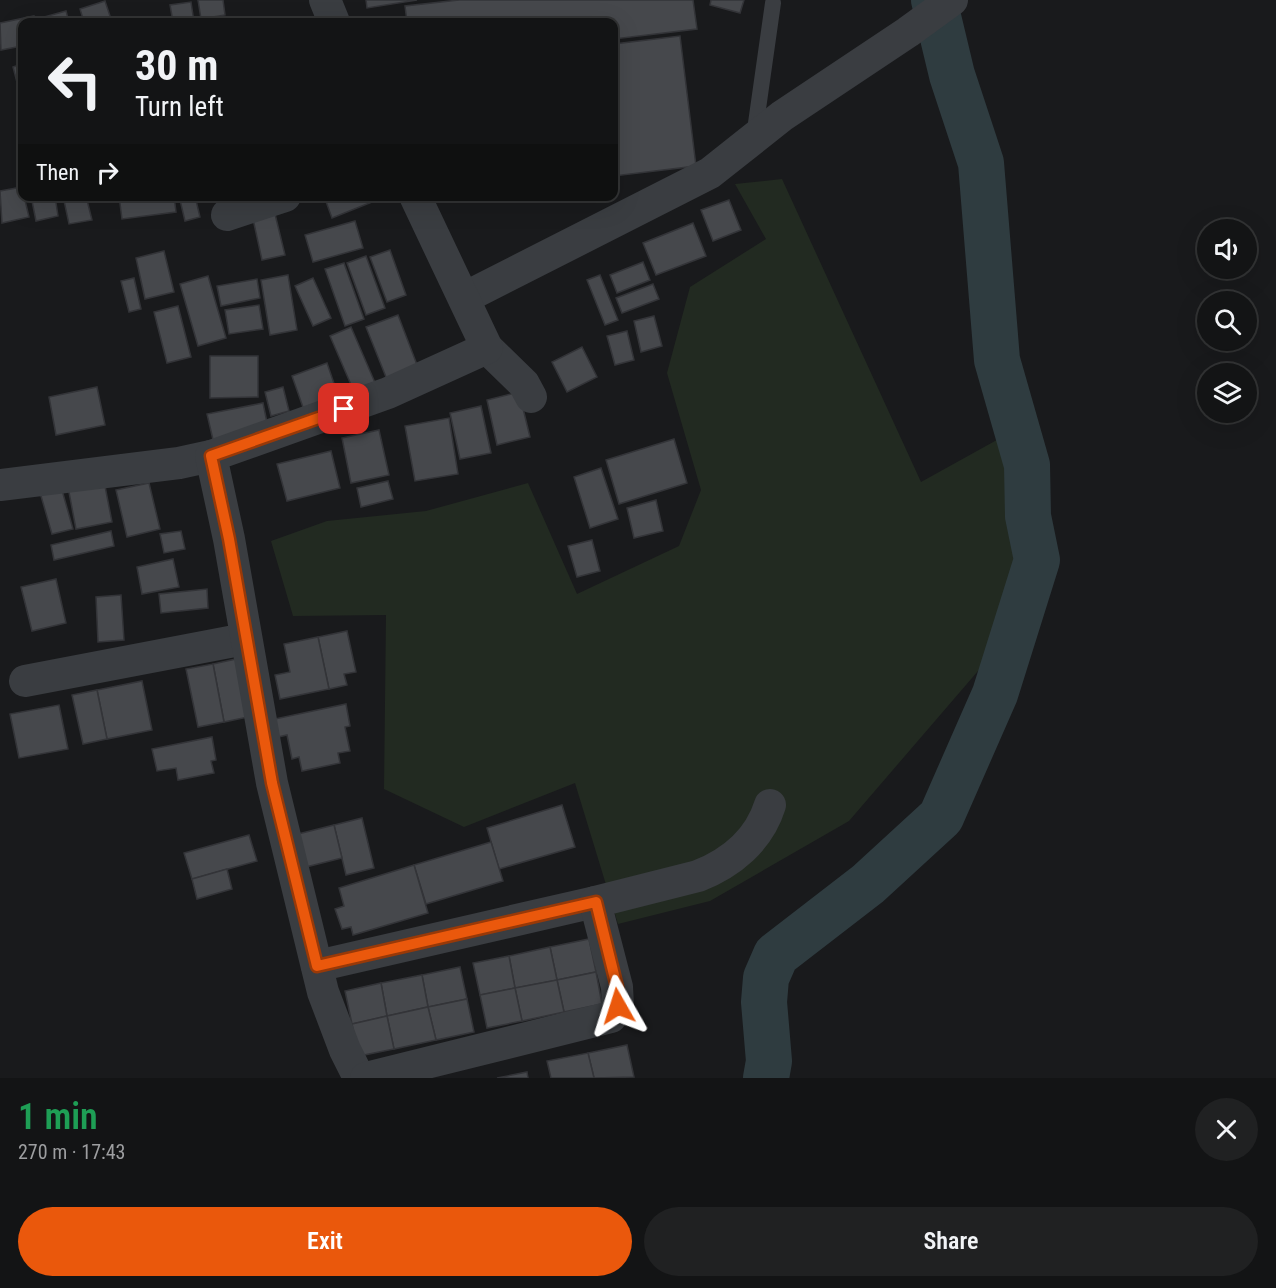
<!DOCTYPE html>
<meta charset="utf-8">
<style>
body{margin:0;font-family:"Roboto Condensed",sans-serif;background:#202122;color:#f1f3f6;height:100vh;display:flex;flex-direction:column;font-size:22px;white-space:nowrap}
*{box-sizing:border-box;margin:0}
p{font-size:20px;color:#9d9ea0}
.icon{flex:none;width:33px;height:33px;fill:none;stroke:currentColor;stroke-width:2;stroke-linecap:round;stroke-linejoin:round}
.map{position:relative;height:1078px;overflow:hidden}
.sheet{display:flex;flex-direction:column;background:#131415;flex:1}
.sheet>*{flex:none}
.banner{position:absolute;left:18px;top:18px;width:600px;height:183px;border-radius:12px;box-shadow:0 6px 24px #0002,0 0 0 2px #323334;background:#131415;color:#f1f3f6;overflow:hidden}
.controls{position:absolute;left:1197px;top:219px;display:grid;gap:12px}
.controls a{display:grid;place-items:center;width:60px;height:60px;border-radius:50%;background:#131415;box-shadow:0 6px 24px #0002,0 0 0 2px #323334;font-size:30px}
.pin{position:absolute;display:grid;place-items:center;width:51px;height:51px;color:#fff;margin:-26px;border-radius:12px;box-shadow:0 3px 9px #0006}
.me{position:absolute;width:66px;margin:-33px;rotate:354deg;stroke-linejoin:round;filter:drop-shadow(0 0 4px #0008)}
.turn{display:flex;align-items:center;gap:21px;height:126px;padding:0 18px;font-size:27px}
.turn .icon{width:78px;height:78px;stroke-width:2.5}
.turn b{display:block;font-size:42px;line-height:51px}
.then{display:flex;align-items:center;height:57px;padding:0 18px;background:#0003;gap:12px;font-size:22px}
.round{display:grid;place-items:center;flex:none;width:63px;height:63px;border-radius:32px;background:#202122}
.head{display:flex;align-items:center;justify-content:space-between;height:102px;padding:0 18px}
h1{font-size:36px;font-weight:600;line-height:45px;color:#1e9e55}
.button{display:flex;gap:12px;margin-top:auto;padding:12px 18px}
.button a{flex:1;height:69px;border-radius:36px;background:#ea580c;color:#fff;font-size:24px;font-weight:600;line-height:69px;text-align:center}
.button a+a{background:#202122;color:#f1f3f6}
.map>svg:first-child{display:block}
.green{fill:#222a21}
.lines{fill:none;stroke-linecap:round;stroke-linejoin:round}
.river{stroke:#2f3c40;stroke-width:46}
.building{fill:#46484c;stroke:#333438;stroke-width:1.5}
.service{stroke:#3a3d41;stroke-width:16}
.minor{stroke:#3a3d41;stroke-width:32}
.route-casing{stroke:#983908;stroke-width:15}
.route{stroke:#ea580c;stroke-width:10}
</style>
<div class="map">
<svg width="1276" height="1078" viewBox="0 0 1276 1078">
<rect width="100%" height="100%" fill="#191a1c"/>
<path class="green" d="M782,179L921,482L1031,421L1045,593L849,821L710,901L618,924L575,783L464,827L384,789L386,615L293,616L271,541L327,521L426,511L528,483L577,594L679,546L701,490L667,373L690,287L766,239L735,184Z"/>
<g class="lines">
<path class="river" d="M766,1078L769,1061L764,1002L766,978L776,955L868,884L941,817L995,694L1037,560L1028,516L1027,465L997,360L981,163L952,75L934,0"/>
</g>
<g class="building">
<path d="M198,0H223L225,15L201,19Z"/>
<path d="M366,0H417L367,8Z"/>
<path d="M459,0H693L697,29L614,39V22H407L405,6Z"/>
<path d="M711,0H744L740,13L710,5Z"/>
<path d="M105,1L112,22H84L80,9Z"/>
<path d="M191,2L194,22H173L170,5Z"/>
<path d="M66,11L69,22H38L37,19Z"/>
<path d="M34,16L35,22H22V46L1,50L0,23Z"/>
<path d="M680,36L696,166L614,176V44Z"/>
<path d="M22,64V85L18,86L13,67Z"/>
<path d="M22,187V196H24L29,217L2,223L0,191Z"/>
<path d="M31,196H55L58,216L36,221Z"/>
<path d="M63,196H86L92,220L69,224Z"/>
<path d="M119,196H174L176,212L122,219Z"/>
<path d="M179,196H195L200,217L185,221Z"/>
<path d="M324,196H387L332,218Z"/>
<path d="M729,200L741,230L713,241L701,210Z"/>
<path d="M275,214L285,255L262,260L253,219Z"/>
<path d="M355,221L363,248L313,262L305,235Z"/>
<path d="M693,223L706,256L656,275L643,243Z"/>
<path d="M390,250L406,295L387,302L370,257Z"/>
<path d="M164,251L174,292L145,299L136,258Z"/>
<path d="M366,256L385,308L366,315L347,263Z"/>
<path d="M643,262L650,280L617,293L610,275Z"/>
<path d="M344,263L364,319L345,326L325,269Z"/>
<path d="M288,275L297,330L270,335L261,280Z"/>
<path d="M600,275L618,320L605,325L587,280Z"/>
<path d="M208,276L226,338L198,346L180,284Z"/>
<path d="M134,278L141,309L129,312L121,281Z"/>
<path d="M313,278L331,318L313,326L295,286Z"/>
<path d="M257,279L260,298L221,306L217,286Z"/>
<path d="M653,284L659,299L622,313L616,298Z"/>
<path d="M259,305L263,329L229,334L225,310Z"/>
<path d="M178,306L191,357L167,363L154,312Z"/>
<path d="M398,315L419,370L388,382L366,327Z"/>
<path d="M654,316L662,346L641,352L634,321Z"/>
<path d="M351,327L376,385L355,394L330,336Z"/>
<path d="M627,331L634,360L615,365L607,336Z"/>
<path d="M582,347L597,377L567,392L552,362Z"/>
<path d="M210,356H258V397L210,398Z"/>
<path d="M327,363L340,401L305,413L292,376Z"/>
<path d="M97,387L105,425L56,435L49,397Z"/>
<path d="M283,387L289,411L271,416L265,392Z"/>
<path d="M519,392L530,437L497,445L487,400Z"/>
<path d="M263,403L269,432L214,444L207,414Z"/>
<path d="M481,406L491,453L460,459L450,413Z"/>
<path d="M449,418L458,474L415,481L405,426Z"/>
<path d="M379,430L389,475L351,483L342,438Z"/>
<path d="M674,439L687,483L619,504L606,460Z"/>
<path d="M331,451L340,488L287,501L277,464Z"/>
<path d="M601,468L618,519L590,528L574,477Z"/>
<path d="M104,481L112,522L76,529L68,487Z"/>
<path d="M388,481L393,499L361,507L357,488Z"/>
<path d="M60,483L73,529L52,534L39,489Z"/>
<path d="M149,483L160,529L127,537L116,490Z"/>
<path d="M656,500L663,531L634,538L627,508Z"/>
<path d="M111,531L114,546L54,560L51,545Z"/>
<path d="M181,531L185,549L164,553L160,534Z"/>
<path d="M592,540L600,571L577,577L568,546Z"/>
<path d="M173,559L179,587L142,594L137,567Z"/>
<path d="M56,579L66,623L32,631L21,587Z"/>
<path d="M207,589L208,608L161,613L159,594Z"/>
<path d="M121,595L124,640L98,642L96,597Z"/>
<path d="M347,631L356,672L344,674L347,685L329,689L318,637Z"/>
<path d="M318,637L329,689L280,699L275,675L290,672L284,644Z"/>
<path d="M236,659L248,717L224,722L213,664Z"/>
<path d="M213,664L224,722L198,727L186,669Z"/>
<path d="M142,681L152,730L107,739L97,690Z"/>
<path d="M97,690L107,739L83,744L72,695Z"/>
<path d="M346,704L350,726L345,727L350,751L338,753L340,763L302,771L299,757L292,759L287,735L274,738L270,720Z"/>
<path d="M59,705L68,749L19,758L10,714Z"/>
<path d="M212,737L216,760L211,761L214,773L178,780L176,768L157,771L152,749Z"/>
<path d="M562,805L575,847L499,869L487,828Z"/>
<path d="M362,818L374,868L346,875L334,825Z"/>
<path d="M334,825L342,858L302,868L294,835Z"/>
<path d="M249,835L257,861L192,879L184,853Z"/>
<path d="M491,842L503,881L426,904L414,865Z"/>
<path d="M414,865L428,913L353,935L351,927L342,929L335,909L344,906L339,888Z"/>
<path d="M227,869L232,889L197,899L192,879Z"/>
<path d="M589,939L596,972L557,980L550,947Z"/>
<path d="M550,947L557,980L515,988L509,956Z"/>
<path d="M509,956L515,988L480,995L473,963Z"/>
<path d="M460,967L467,999L428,1007L422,975Z"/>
<path d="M596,972L602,1004L564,1012L557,980Z"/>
<path d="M422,975L428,1007L387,1016L381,983Z"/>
<path d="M557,980L564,1012L522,1021L515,988Z"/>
<path d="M381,983L387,1016L352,1024L345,991Z"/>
<path d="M515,988L522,1021L487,1028L480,995Z"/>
<path d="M467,999L474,1032L436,1040L428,1007Z"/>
<path d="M428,1007L436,1040L394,1049L387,1016Z"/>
<path d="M387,1016L394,1049L359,1056L352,1024Z"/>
<path d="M627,1045L634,1077L594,1078L588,1053Z"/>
<path d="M588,1053L594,1078H551L547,1061Z"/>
<path d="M527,1072L528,1078H497Z"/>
</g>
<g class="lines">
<path class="service" d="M754,137L773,3"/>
<g class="minor">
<path d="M325,0L334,22"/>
<path d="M227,215L285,196"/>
<path d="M464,298L710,173L782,116L908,32L952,0"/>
<path d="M487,348L524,384L531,397"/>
<path d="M0,485L179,463L211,456"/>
<path d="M25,681L245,639"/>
<path d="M317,966L595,902"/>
<path d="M359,1078L345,1050L323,992L272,783L229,539L211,456L388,393L487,348L415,196"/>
<path d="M366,1078L611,1017L618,1006L617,987L595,902L698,876C731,863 759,840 770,805"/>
</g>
</g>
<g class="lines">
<g class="route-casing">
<path id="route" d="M344,409L211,456L229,539L272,783L317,966L596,902L617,987L618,1006"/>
</g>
<use href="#route" class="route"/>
</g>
</svg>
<div class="controls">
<a><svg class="icon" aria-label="sound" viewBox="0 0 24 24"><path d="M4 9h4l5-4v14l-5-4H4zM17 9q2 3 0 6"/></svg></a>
<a><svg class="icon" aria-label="search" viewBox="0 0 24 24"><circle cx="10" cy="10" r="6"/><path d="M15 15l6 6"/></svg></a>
<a><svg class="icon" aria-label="layers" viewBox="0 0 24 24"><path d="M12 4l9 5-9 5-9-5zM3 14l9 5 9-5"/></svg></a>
</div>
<div class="pin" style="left:344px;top:409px;background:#d93025"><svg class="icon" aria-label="arrive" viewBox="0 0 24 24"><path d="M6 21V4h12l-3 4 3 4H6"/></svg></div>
<svg class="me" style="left:618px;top:1006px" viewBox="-20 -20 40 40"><path d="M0-17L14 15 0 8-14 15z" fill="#ea580c" stroke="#fff" stroke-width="4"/></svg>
<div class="banner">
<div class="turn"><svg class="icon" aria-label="left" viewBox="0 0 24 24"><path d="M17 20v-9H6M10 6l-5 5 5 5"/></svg><div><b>30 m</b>Turn left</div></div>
<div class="then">Then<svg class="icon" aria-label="right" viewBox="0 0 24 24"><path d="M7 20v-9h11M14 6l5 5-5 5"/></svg></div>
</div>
</div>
<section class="sheet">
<div class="head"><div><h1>1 min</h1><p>270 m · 17:43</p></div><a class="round"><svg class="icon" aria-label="close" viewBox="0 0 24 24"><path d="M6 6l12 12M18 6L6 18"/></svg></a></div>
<div class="button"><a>Exit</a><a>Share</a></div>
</section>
